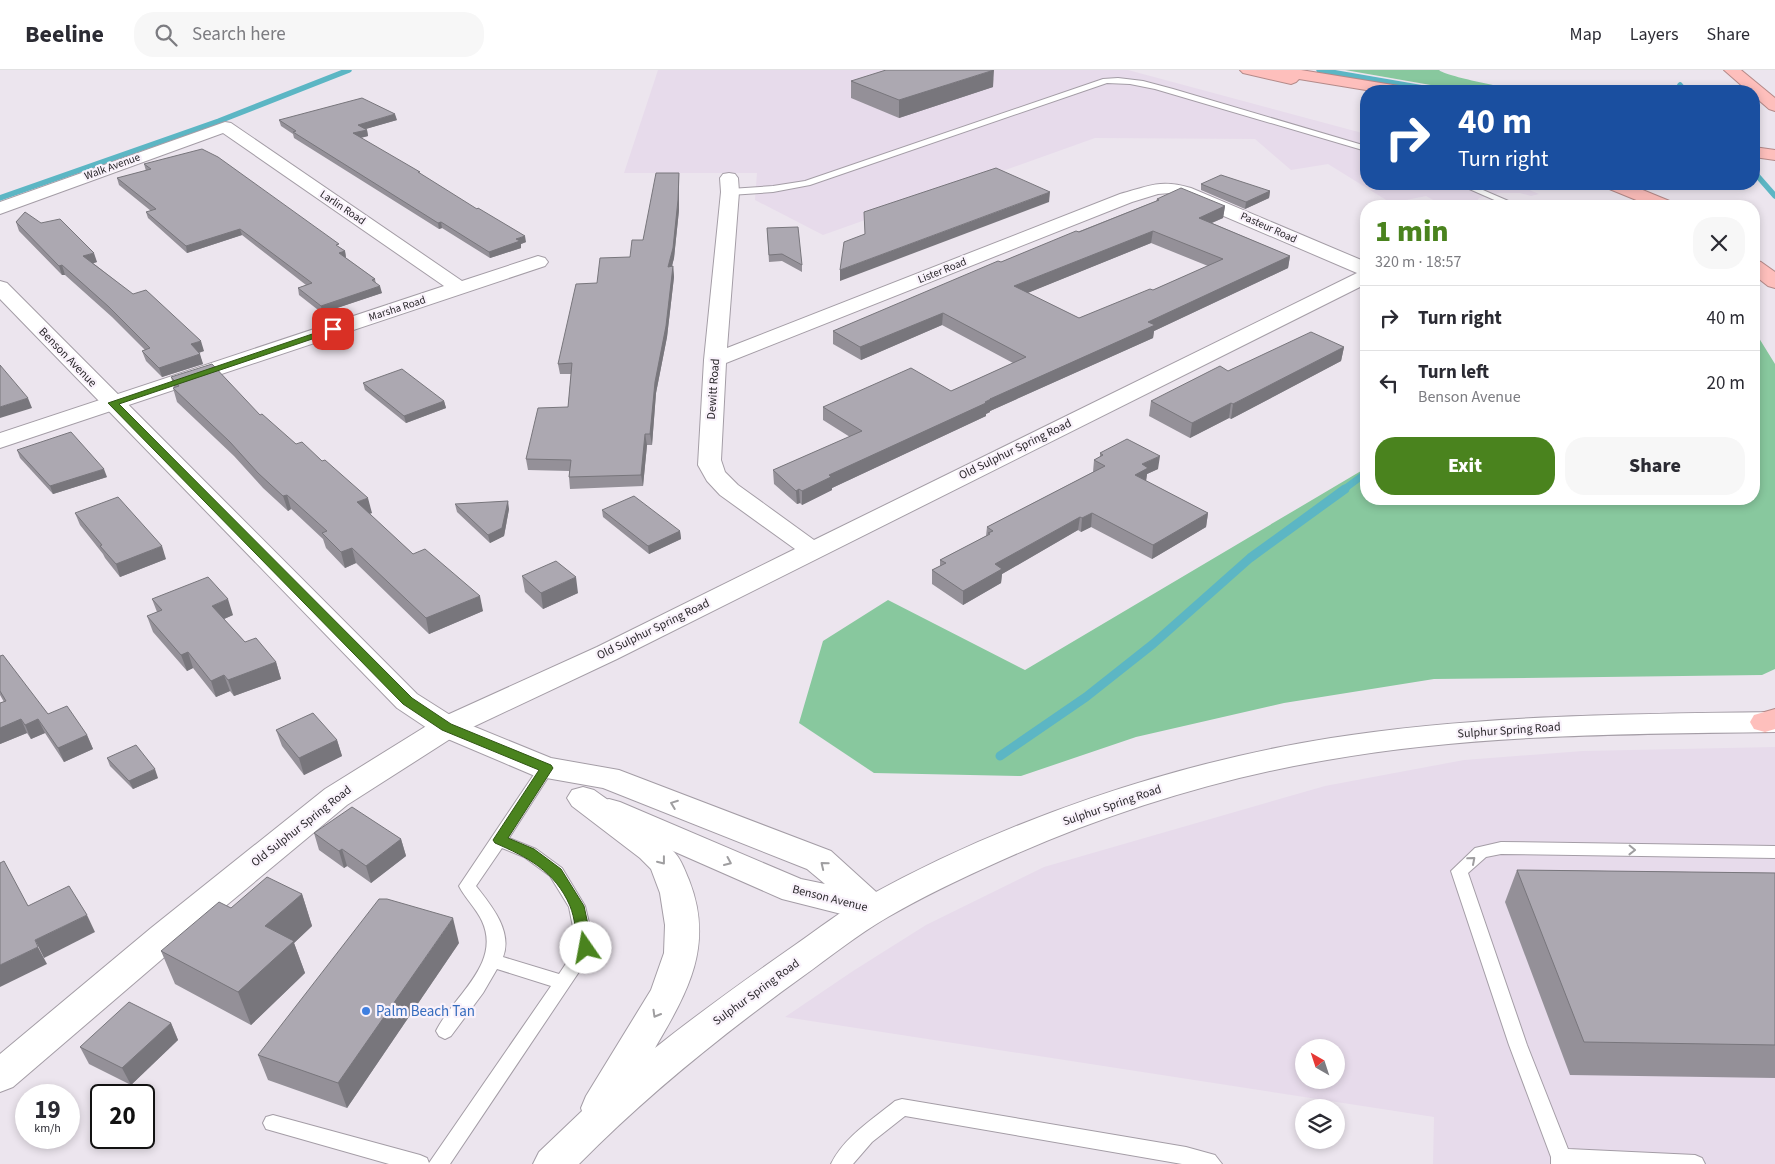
<!DOCTYPE html>
<meta charset="utf-8">
<style>
body{margin:0;font-family:"Source Sans 3",sans-serif;background:#f7f7f7;color:#2b2b33;height:100vh;display:flex;flex-direction:column;font-size:19px;white-space:nowrap}
*{box-sizing:border-box;margin:0}
p{font-size:16px;color:#7c7c81}
.icon{flex:none;width:28px;height:28px;fill:none;stroke:currentColor;stroke-width:2;stroke-linecap:round;stroke-linejoin:round}
.map{position:relative;flex:1;overflow:hidden}
.drawer{position:absolute;left:1360px;top:130px;width:400px;height:305px;display:flex;flex-direction:column;background:#fff;border-radius:20px;box-shadow:0 2px 8px #0003}
.drawer>*{flex:none}
.banner{position:absolute;left:1360px;top:15px;width:400px;height:105px;border-radius:20px;box-shadow:0 2px 8px #0003;background:#1a4fa0;color:#fff;overflow:hidden}
.needle{width:32px;rotate:321deg}
.fabs{position:absolute;left:1295px;top:969px;display:grid;gap:10px}
.fabs a{display:grid;place-items:center;width:50px;height:50px;border-radius:50%;background:#fff;box-shadow:0 2px 8px #0003;font-size:25px}
.speed{position:absolute;left:15px;top:1014px;display:flex;gap:10px;font-size:25px;font-weight:700;text-align:center}
.speed>*{display:grid;place-content:center;width:65px;height:65px;border-radius:50%;background:#fff;box-shadow:0 2px 8px #0003;line-height:1}
.speed small{font-size:12px;font-weight:400}
.speed .limit{border:2px solid #111;border-radius:8px;background:#fff;color:#111}
.pin{position:absolute;display:grid;place-items:center;width:42px;height:42px;color:#fff;margin:-21px;border-radius:10px;box-shadow:0 2px 8px #0006}
.me{position:absolute;width:55px;margin:-28px;rotate:348deg;stroke-linejoin:round;filter:drop-shadow(0 0 4px #0008)}
.turn{display:flex;align-items:center;gap:18px;height:105px;padding:0 15px;font-size:22px}
.turn .icon{width:65px;height:65px;stroke-width:2.5}
.turn b{display:block;font-size:35px;line-height:42px}
.round{display:grid;place-items:center;flex:none;width:52px;height:52px;border-radius:20px;background:#f7f7f7}
.overview{display:flex;align-items:center;justify-content:space-between;height:85px;padding:0 15px}
h1{font-size:30px;font-weight:800;line-height:38px;color:#4a831e}
.cta{display:flex;gap:10px;margin-top:auto;padding:10px 15px}
.cta a{flex:1;height:58px;border-radius:20px;background:#4a831e;color:#fff;font-size:20px;font-weight:800;line-height:58px;text-align:center}
.cta a+a{background:#f7f7f7;color:#2b2b33}
ul{padding:0;list-style:none}
li{display:flex;align-items:center;gap:15px;height:65px;padding:0 15px;border-top:1px solid #e1e1e2}
li div{flex:1}
li b{display:block;font-size:19px}
li em{font-style:normal}
header{display:flex;align-items:center;gap:30px;box-sizing:border-box;height:70px;padding:0 25px;background:#fff;border-bottom:1px solid #e1e1e2}
header strong{font-size:24px}
nav{display:flex;gap:28px;margin-inline-start:auto;font-size:18px}
.search{width:350px;height:45px;background:#f7f7f7;display:flex;align-items:center;gap:12px;box-sizing:border-box;padding:0 18px;border-radius:20px;color:#7c7c81;font-size:19px}
.map>svg:first-child{display:block}
.built{fill:#e7dbeb;fill-rule:evenodd}
.forest{fill:#88c89e}
.lines{fill:none;stroke-linecap:round;stroke-linejoin:round}
.stream-far2{stroke:#5cb6c4;stroke-width:5.5}
.stream-far1{stroke:#5cb6c4;stroke-width:7}
.stream{stroke:#5cb6c4;stroke-width:9}
.service-casing{stroke:#a49da6;stroke-width:2}
.minor-casing{stroke:#a49da6;stroke-width:2}
.tertiary-casing{stroke:#a49da6;stroke-width:2}
.secondary-casing{stroke:#a49da6;stroke-width:2}
.motorway-casing{stroke:#b48a89;stroke-width:2}
.service{fill:#fff;fill-rule:evenodd}
.minor{fill:#fff;fill-rule:evenodd}
.tertiary{fill:#fff;fill-rule:evenodd}
.secondary{fill:#fff;fill-rule:evenodd}
.motorway{fill:#febfbc;fill-rule:evenodd}
.wall{fill:#949098;fill-rule:evenodd}
.shaded-wall{fill:#78767c}
.building{fill:#aca8b1;stroke:#78767c;fill-rule:evenodd}
.oneway{stroke:#9f9ea0}
.route{fill:#4a831e;stroke:#305514}
.shop-dot{fill:#3f7fe0;stroke:#f9f2fb;stroke-width:2}
.labels{text-anchor:middle;stroke-width:4.5;stroke-linejoin:round;paint-order:stroke}
.far-street-label{font-size:11px;fill:#2a272b;stroke:#f9f2fb}
.street-label{font-size:12px;fill:#2a272b;stroke:#f9f2fb}
.near-shop-label{font-size:15px;fill:#366cbe;stroke:#f9f2fb;text-anchor:start}
</style>
<header>
<strong>Beeline</strong>
<div class="search"><svg class="icon" aria-label="search" viewBox="0 0 24 24"><circle cx="10" cy="10" r="6"/><path d="M15 15l6 6"/></svg>Search here</div>
<nav><a>Map</a><a>Layers</a><a>Share</a></nav>
</header>
<div class="map">
<svg width="1775" height="1094" viewBox="0 0 1775 1094">
<rect width="100%" height="100%" fill="#ece5ee"/>
<g class="built">
<path d="M658,0H1128L1366,64V114H1515L1539,124L1531,126L1520,123H1500L1479,128L1475,134L1477,136H1444L1426,126L1391,133L1328,94L1291,100L1255,69L1095,68L823,165L755,130L757,103H624Z"/>
<path d="M1775,677V1094H1433L1434,1047L785,947L853,901L926,855L1044,797L1325,716L1464,690L1583,681ZM1304,978H1336V1010H1304Z"/>
</g>
<g class="forest">
<path d="M1345,0H1439C1444,6 1512,19 1524,21H1465Z"/>
<path d="M1754,260L1775,294V599L1762,605L1434,609L1284,633L1136,667L1021,706L874,703L799,653L823,571L888,530L1025,600L1366,398V429H1754Z"/>
</g>
<g class="lines">
<g class="stream-far2">
<path d="M1319,0L1440,21"/>
<path d="M1680,15L1685,21"/>
<path d="M1754,102L1775,126"/>
<path d="M0,128L219,51L349,0"/>
</g>
<path class="stream-far1" d="M1343,420L1366,403"/>
<path class="stream" d="M1000,686L1086,627L1153,574L1250,488L1345,419"/>
<g class="service-casing">
<g id="service">
<path d="M1118,8L1143,11L1173,19L1366,76V81L1155,19L1130,14L1107,13L810,115L773,122L730,125L725,122L730,119L773,116L805,111L1103,9Z"/>
<path d="M1458,114H1469L1520,136H1508Z"/>
<path d="M546,693L551,694L554,698L509,768L536,779L562,798L585,836L595,878L450,1094H389L266,1059L263,1053L266,1047L273,1045L420,1085L427,1088L429,1093L551,916L497,899L483,923L451,966L445,969L439,966L436,961C453,926 502,894 482,851C476,838 465,828 459,816L541,694ZM502,778L524,787L550,806L569,837L577,877L559,904L503,887C513,861 491,835 476,816Z"/>
<path d="M1501,772L1775,776V788L1501,784L1486,787L1468,803L1527,975L1568,1079L1695,1085L1702,1088L1705,1094H1551V1087L1509,975L1451,801L1475,778Z"/>
<path d="M902,1029L1186,1077L1215,1085L1222,1094H1182L905,1046L872,1072L853,1094H831C844,1067 873,1049 895,1031Z"/>
</g>
</g>
<g class="minor-casing">
<g id="minor">
<path d="M225,52L231,53L462,211L538,186L545,188L548,192L545,196L0,378V363L444,216L223,63L0,144V132Z"/>
<path d="M729,103L735,104L738,108L739,122L727,278L1120,124C1150,116 1160,109 1191,118L1366,192V214L617,589L458,664L347,735L175,878L13,1017L0,1022V984L151,858L325,719L436,650L597,577L795,479L720,425L707,411L698,395L704,290L721,122L720,108L723,104ZM1170,123L1357,203L814,470L738,415L725,402L721,390L726,293L1132,132L1158,124Z"/>
</g>
</g>
<g class="tertiary-casing">
<path id="tertiary" d="M0,211L7,213L417,624L458,650L551,688L619,700L831,781L885,830L890,839L885,848L873,852L782,829L598,748L593,740L598,732L609,729L620,732L801,809L825,814L807,799L603,718L535,706L436,664L397,638L0,229Z"/>
</g>
<g class="secondary-casing">
<path id="secondary" d="M1775,642V662C1626,664 1474,664 1327,690C1214,709 1105,744 1000,791C962,808 924,826 888,847C858,864 830,887 802,907C723,964 647,1025 579,1094H533L539,1082L582,1041L581,1038L586,1026L651,920L664,883L665,855L660,823L651,799L640,788L572,736L567,728L572,720L583,717L594,720C620,739 654,759 675,783C682,791 685,801 689,810C715,876 687,923 655,978C700,942 748,908 795,875C818,859 841,841 865,828C1005,750 1173,693 1331,668C1477,645 1627,644 1775,642Z"/>
</g>
<g class="motorway-casing">
<g id="motorway">
<path d="M1240,0H1301L1399,16L1405,18L1407,21H1372L1299,9L1296,12L1291,14L1243,3Z"/>
<path d="M1724,0H1741L1775,28V41L1769,39L1754,26V21H1748Z"/>
<path d="M1754,77L1775,80V90L1754,87Z"/>
<path d="M1604,114H1628L1672,132L1675,136H1651L1607,118Z"/>
<path d="M1754,190L1761,192L1775,202V218L1768,216L1754,205Z"/>
<path d="M1775,639V659L1765,662L1754,659L1750,652L1754,645Z"/>
</g>
</g>
<use href="#service" class="service"/>
<use href="#minor" class="minor"/>
<use href="#tertiary" class="tertiary"/>
<use href="#secondary" class="secondary"/>
<use href="#motorway" class="motorway"/>
</g>
<g class="wall">
<path d="M851,11L993,17L899,48L851,28Z"/>
<path d="M279,50H397L365,59L367,60L368,66L361,68L420,104L526,172L521,174V178L490,188L442,158L439,159L294,68L293,64L281,56Z"/>
<path d="M144,94L339,177L345,181L346,188L375,209L376,214L382,223L322,243L299,225L298,218L306,215L242,165L187,183L148,148L146,142L151,141L119,115L117,108L146,101Z"/>
<path d="M679,103V140L674,188L672,196H673L674,207L667,267L656,323L652,375H647L643,416L570,419L569,407V401L528,400L526,389L568,337L571,304H560L558,294L597,213L630,187L643,170Z"/>
<path d="M1201,114L1270,121L1269,128L1245,139L1201,120Z"/>
<path d="M1157,129L1225,136L1223,148L1212,153L1290,186L1288,198L1154,261L1153,268L990,341V342L986,344V346L832,418V420L802,435L800,433L797,434L774,414L773,400L850,367L823,350V337L951,321L1013,293L942,255L861,290L833,274V261L1001,192L1156,131ZM1151,173L1208,196L1153,220L1079,248L1027,223Z"/>
<path d="M16,152L41,153L97,192L93,193L204,281L199,283L203,294L162,307L146,291L142,281L145,280L112,247L65,205H62L19,161Z"/>
<path d="M767,158L802,195V202L782,191L769,192Z"/>
<path d="M1344,277L1341,291L1231,349L1229,348L1190,368L1149,346L1151,331L1228,301Z"/>
<path d="M171,307L260,345L372,443L369,444L413,484L483,541L429,564L356,493L345,498L326,478L323,469L291,439L288,441L263,418L234,386L177,332L173,318H174Z"/>
<path d="M363,313L444,331L446,338L406,353L365,320Z"/>
<path d="M17,380L107,407L53,424L20,388Z"/>
<path d="M1100,383L1158,399L1147,404L1146,411L1208,443L1206,457L1152,489L1091,457L1081,462L1078,460L1002,504L1001,513L963,535L932,514V500L940,496V490L986,466L987,457L1093,402L1094,390L1100,387Z"/>
<path d="M455,434L509,439L504,466L490,473L457,442Z"/>
<path d="M602,440L680,461L681,469L649,484L603,447Z"/>
<path d="M75,443L166,489L120,507L105,488L103,484L80,455Z"/>
<path d="M522,506L578,523L543,539L525,522Z"/>
<path d="M152,529L233,545L224,549L245,572L276,592L281,609L234,626L230,621L216,627L193,598L187,601L153,562L147,546L157,542Z"/>
<path d="M0,586L48,644L87,665L93,679L64,692L45,663L31,669L27,663L0,674V633L4,632L0,625Z"/>
<path d="M276,660L337,670L342,686L304,705L282,676Z"/>
<path d="M107,688L158,708L133,719L110,696Z"/>
<path d="M314,763L401,769L406,786L371,813L347,796L344,798L319,780Z"/>
<path d="M1517,800L1775,803V1008L1570,1005L1505,832Z"/>
<path d="M302,824L312,856L294,873L305,903L251,955L175,914L161,881L231,838Z"/>
<path d="M459,873L347,1038L268,1010L258,985Z"/>
<path d="M171,953L178,970L131,1015L89,994L80,977Z"/>
</g>
<g class="shaded-wall">
<path d="M994,0L993,17L899,48V30Z"/>
<path d="M395,44L397,50L359,61L358,55Z"/>
<path d="M367,60L368,66L355,69L353,63Z"/>
<path d="M679,103V140L674,188L669,207L668,197Z"/>
<path d="M1270,121L1269,128L1245,139L1246,132Z"/>
<path d="M1050,122L1049,132L840,211V200Z"/>
<path d="M1225,136L1223,148L1197,159L1199,148Z"/>
<path d="M441,152L442,158L439,159L438,153Z"/>
<path d="M240,159L242,165L187,183L186,176Z"/>
<path d="M1153,161L1151,173L1013,229L1014,216Z"/>
<path d="M525,166L526,172L521,174V178L490,188L489,182L516,169Z"/>
<path d="M345,181L346,188L339,183Z"/>
<path d="M94,183L97,192L87,195L83,186Z"/>
<path d="M1290,186L1288,198L1154,261L1153,268L990,341V342L986,344V346L832,418V420L802,435V421L829,405L985,332L990,329L1148,252Z"/>
<path d="M62,195L65,205H62L59,196Z"/>
<path d="M673,196L674,207L667,267L656,323L652,375L650,364L655,312Z"/>
<path d="M380,216L382,223L322,243L321,236Z"/>
<path d="M943,243L942,255L861,290L860,277Z"/>
<path d="M201,271L204,281L194,284L191,274Z"/>
<path d="M1344,277L1341,291L1231,349L1233,334Z"/>
<path d="M200,284L203,294L162,307L159,298Z"/>
<path d="M28,328L32,338L0,348V337Z"/>
<path d="M444,331L446,338L406,353L404,346Z"/>
<path d="M1231,333L1229,348L1190,368L1192,353Z"/>
<path d="M645,364L647,375L643,416L641,405Z"/>
<path d="M1160,386L1158,399L1147,404L1146,411L1135,405L1142,394Z"/>
<path d="M104,399L107,407L53,424L50,416Z"/>
<path d="M799,419L800,433L797,434L796,421Z"/>
<path d="M287,425L291,439L288,441L283,426Z"/>
<path d="M368,428L372,443L360,447L357,432Z"/>
<path d="M508,431L509,439L504,466L490,473L488,465Z"/>
<path d="M1092,443L1091,457L1081,462L1082,448Z"/>
<path d="M1208,443L1206,457L1152,489L1153,475Z"/>
<path d="M1080,447L1078,460L1002,504L1001,513L963,535V521L995,494Z"/>
<path d="M680,461L681,469L649,484L648,476Z"/>
<path d="M162,476L166,489L120,507L116,494Z"/>
<path d="M352,478L356,493L345,498L341,482Z"/>
<path d="M576,507L578,523L543,539L541,523Z"/>
<path d="M480,526L483,541L429,564L426,548Z"/>
<path d="M228,529L233,545L217,552L212,536Z"/>
<path d="M188,582L193,598L187,601L181,585Z"/>
<path d="M276,592L281,609L234,626L228,610Z"/>
<path d="M224,605L230,621L216,627L211,611Z"/>
<path d="M21,649L27,663L0,674V658Z"/>
<path d="M38,649L45,663L31,669L25,655Z"/>
<path d="M87,665L93,679L64,692L58,678Z"/>
<path d="M337,670L342,686L304,705L299,688Z"/>
<path d="M155,699L158,708L133,719L129,711Z"/>
<path d="M401,769L406,786L371,813L366,796Z"/>
<path d="M342,779L347,796L344,798L339,781Z"/>
<path d="M302,824L312,856L294,873L305,903L251,955L238,922L265,856Z"/>
<path d="M87,845L95,862L44,888L35,870Z"/>
<path d="M453,848L459,873L347,1038L338,1013Z"/>
<path d="M38,877L47,894L0,917V895Z"/>
<path d="M171,953L178,970L131,1015L122,998Z"/>
</g>
<g class="building">
<path d="M886,0H994L899,30L851,11Z"/>
<path d="M362,28L395,44L358,55L367,60L353,63L420,102H418L477,139L478,138L525,166L516,169L520,171L489,182L441,152L438,153L293,62L296,61L279,50Z"/>
<path d="M202,79L218,87L339,174L336,175L345,181L339,183L375,209L372,210L380,216L321,236L298,218L312,213L240,159L186,176L146,142L156,139L117,108L151,99L144,94Z"/>
<path d="M996,98L1050,122L840,200L844,172L865,164L864,142Z"/>
<path d="M656,103H679L678,130L673,178L668,197L673,196L666,256L655,312L650,364H645L641,405L569,407L571,390L526,389L538,338L568,337L572,293L558,294L576,214L597,213L600,188L630,187L632,170H643Z"/>
<path d="M1221,105L1270,121L1246,132L1201,114Z"/>
<path d="M1181,118L1225,136L1199,148L1290,186L1148,252L1155,255L990,329H991L985,332L986,333L829,405L831,407L802,421L799,419L796,421L773,400L862,361L823,337L911,298L951,321L1026,287L943,243L860,277L833,261L998,191L1001,192L1076,161L1079,162L1159,130L1157,129ZM1153,161L1223,189L1153,220L1150,219L1079,248L1014,216Z"/>
<path d="M25,142L41,153L60,149L94,183L83,186L133,224L146,220L201,271L191,274L200,284L159,298L142,281L150,278L109,237L62,195L59,196L16,152Z"/>
<path d="M798,157L802,195L782,184L769,185L767,158Z"/>
<path d="M1311,262L1344,277L1233,334L1231,333L1192,353L1151,331L1220,296L1228,301Z"/>
<path d="M212,294L260,345L262,344L296,374L302,372L322,391L325,390L368,428L357,432L413,484L425,479L480,526L426,548L352,478L341,482L322,463L327,461L287,425L283,426L258,403L230,372L173,318L179,316L171,307Z"/>
<path d="M0,295L28,328L0,337Z"/>
<path d="M402,299L444,331L404,346L363,313Z"/>
<path d="M71,362L104,399L50,416L17,380Z"/>
<path d="M1127,369L1160,386L1142,394L1148,398L1135,405L1208,443L1153,475L1092,443L1082,448L1080,447L995,494L1002,499L963,521L932,500L946,493L940,490L990,464L988,463L993,461L987,457L1105,396L1094,390L1103,385L1100,383Z"/>
<path d="M634,426L680,461L648,476L602,440Z"/>
<path d="M118,427L162,476L116,494L100,476L102,475L75,443Z"/>
<path d="M508,431L502,458L488,465L455,434Z"/>
<path d="M556,491L576,507L541,523L522,506Z"/>
<path d="M208,507L228,529L212,536L245,572L256,568L276,592L228,610L224,605L211,611L188,582L181,585L147,546L162,540L152,529Z"/>
<path d="M3,585L48,644L67,636L87,665L58,678L38,649L25,655L21,649L0,658V633L6,631L0,621V586Z"/>
<path d="M313,643L337,670L299,688L276,660Z"/>
<path d="M136,675L155,699L129,711L107,688Z"/>
<path d="M352,737L401,769L366,796L342,779L339,781L314,763Z"/>
<path d="M4,791L28,836L69,816L87,845L35,870L38,877L0,895V793Z"/>
<path d="M1517,800L1775,803V975L1584,972Z"/>
<path d="M267,807L302,824L265,856L294,871L238,922L161,881L219,832L231,838Z"/>
<path d="M379,829H387L453,848L338,1013L258,985Z"/>
<path d="M129,932L171,953L122,998L80,977Z"/>
</g>
<defs><path id="oneway-chevron" d="M-2-3.5L2.5 0L-2 3.5" fill="none" stroke-width="1.6" stroke-linecap="round" stroke-linejoin="round" transform="scale(1.25)"/></defs>
<g class="oneway">
<use href="#oneway-chevron" transform="translate(674 734) rotate(-159)"/>
<use href="#oneway-chevron" transform="translate(1632 780) rotate(1)"/>
<use href="#oneway-chevron" transform="translate(1472 790) rotate(-41)"/>
<use href="#oneway-chevron" transform="translate(662 791) rotate(52)"/>
<use href="#oneway-chevron" transform="translate(728 792) rotate(24)"/>
<use href="#oneway-chevron" transform="translate(824 795) rotate(-141)"/>
<use href="#oneway-chevron" transform="translate(656 944) rotate(120)"/>
</g>
<path class="route" d="M333,257L337,259L336,261L119,334L412,628L451,654L551,695L553,698L508,768L534,779L561,799L584,836L593,878L591,882L586,883L581,882L579,878C576,865 575,848 570,836C555,801 527,787 495,773L493,770L539,700L442,660L403,634L108,333Z"/>
<circle class="shop-dot" cx="366" cy="941" r="5"/>
<g class="labels">
<g class="far-street-label">
<text transform="translate(112 96) rotate(-20)" y="4">Walk Avenue</text>
<text transform="translate(343 137) rotate(34)" y="4">Larlin Road</text>
<text transform="translate(1269 157) rotate(24)" y="4">Pasteur Road</text>
<text transform="translate(942 200) rotate(-22)" y="4">Lister Road</text>
<text transform="translate(397 238) rotate(-18)" y="4">Marsha Road</text>
</g>
<g class="street-label">
<text transform="translate(68 287) rotate(46)" y="4">Benson Avenue</text>
<text transform="translate(713 319) rotate(-86)" y="4">Dewitt Road</text>
<text transform="translate(1015 379) rotate(-26)" y="4">Old Sulphur Spring Road</text>
<text transform="translate(653 559) rotate(-26)" y="4">Old Sulphur Spring Road</text>
<text transform="translate(1509 660) rotate(-4)" y="4">Sulphur Spring Road</text>
<text transform="translate(1112 735) rotate(-19)" y="4">Sulphur Spring Road</text>
<text transform="translate(301 756) rotate(-38)" y="4">Old Sulphur Spring Road</text>
<text transform="translate(830 828) rotate(14)" y="4">Benson Avenue</text>
<text transform="translate(756 922) rotate(-36)" y="4">Sulphur Spring Road</text>
</g>
<g class="near-shop-label">
<text x="376" y="946">Palm Beach Tan</text>
</g>
</g>
</svg>
<div class="fabs">
<a><svg class="needle" viewBox="-14 -14 28 28"><path d="M0-13l5 13h-10z" fill="#e53935"/><path d="M0 13l5-13h-10z" fill="#7c7c81"/></svg></a>
<a><svg class="icon" aria-label="layers" viewBox="0 0 24 24"><path d="M12 4l9 5-9 5-9-5zM3 14l9 5 9-5"/></svg></a>
</div>
<div class="speed"><div>19<small>km/h</small></div><div class="limit">20</div></div>
<div class="pin" style="left:333px;top:259px;background:#d93025"><svg class="icon" aria-label="arrive" viewBox="0 0 24 24"><path d="M6 21V4h12l-3 4 3 4H6"/></svg></div>
<svg class="me" style="left:586px;top:878px" viewBox="-20 -20 40 40"><circle r="19" fill="#fff"/><path d="M0-13L10 11 0 6-10 11z" fill="#4a831e"/></svg>
<div class="banner">
<div class="turn"><svg class="icon" aria-label="right" viewBox="0 0 24 24"><path d="M7 20v-9h11M14 6l5 5-5 5"/></svg><div><b>40 m</b>Turn right</div></div>
</div>
<section class="drawer">
<div class="overview"><div><h1>1 min</h1><p>320 m · 18:57</p></div><a class="round"><svg class="icon" aria-label="close" viewBox="0 0 24 24"><path d="M6 6l12 12M18 6L6 18"/></svg></a></div>
<ul>
<li><svg class="icon" aria-label="right" viewBox="0 0 24 24"><path d="M7 20v-9h11M14 6l5 5-5 5"/></svg><div><b>Turn right</b></div><em>40 m</em></li>
<li><svg class="icon" aria-label="left" viewBox="0 0 24 24"><path d="M17 20v-9H6M10 6l-5 5 5 5"/></svg><div><b>Turn left</b><p>Benson Avenue</p></div><em>20 m</em></li>
</ul>
<div class="cta"><a>Exit</a><a>Share</a></div>
</section>
</div>
